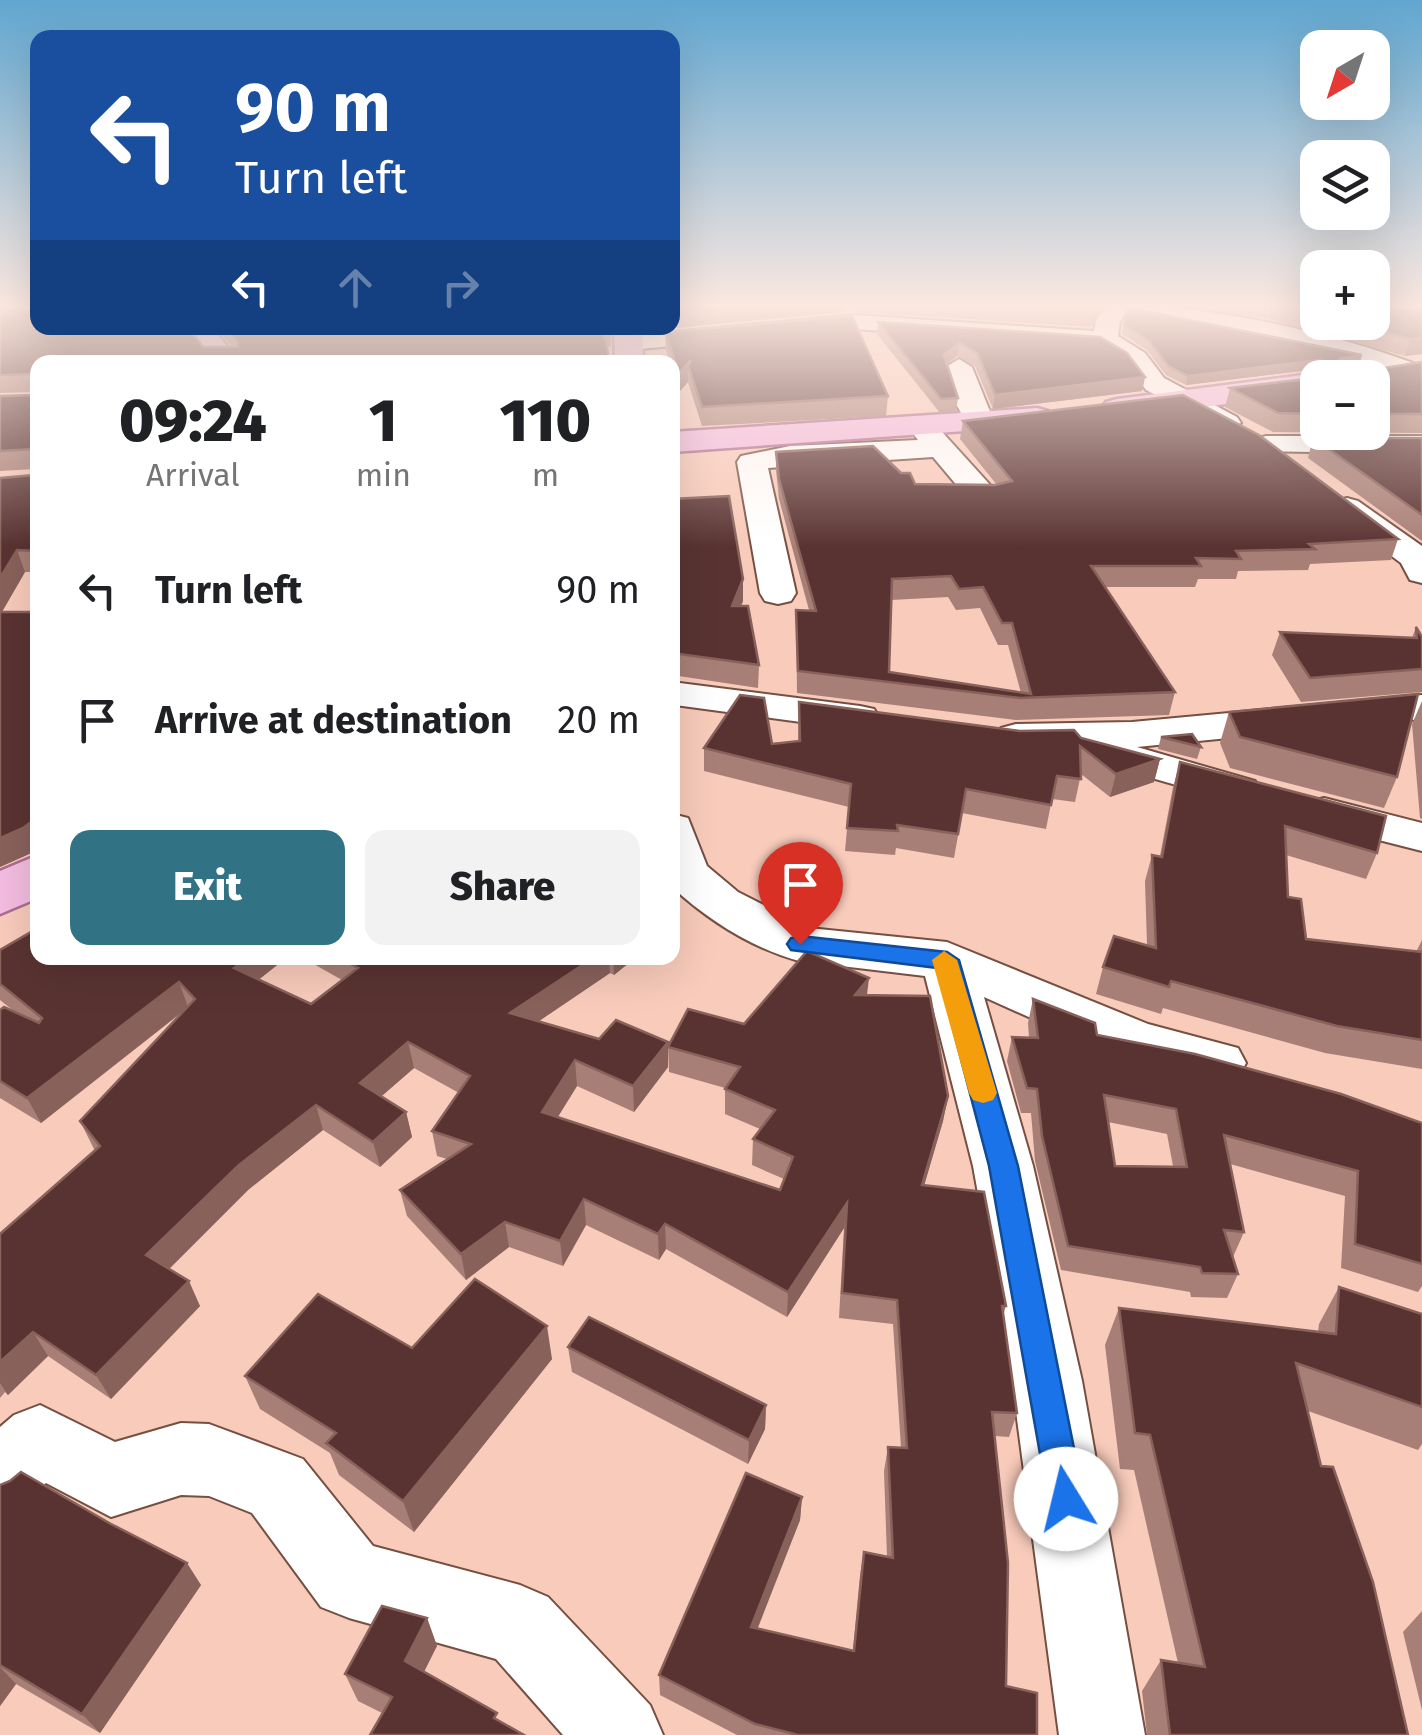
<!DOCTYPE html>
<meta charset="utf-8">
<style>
body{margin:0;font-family:"Fira Sans",sans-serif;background:#f2f2f2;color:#202124;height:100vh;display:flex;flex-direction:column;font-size:38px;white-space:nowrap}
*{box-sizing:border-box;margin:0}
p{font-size:32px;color:#757577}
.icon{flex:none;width:55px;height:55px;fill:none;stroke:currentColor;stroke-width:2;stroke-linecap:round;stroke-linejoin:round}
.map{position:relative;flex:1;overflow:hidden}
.drawer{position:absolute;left:30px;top:355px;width:650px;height:610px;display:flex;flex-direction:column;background:#fff;border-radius:20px;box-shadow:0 10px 40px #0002}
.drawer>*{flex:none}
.guide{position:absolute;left:30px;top:30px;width:650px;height:305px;border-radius:20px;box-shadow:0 10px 40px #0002;background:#1a4fa0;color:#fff;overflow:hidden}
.needle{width:65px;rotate:219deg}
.buttons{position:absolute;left:1300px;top:30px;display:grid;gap:20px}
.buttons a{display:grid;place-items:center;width:90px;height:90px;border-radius:20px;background:#fff;box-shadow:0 10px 40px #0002;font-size:50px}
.pin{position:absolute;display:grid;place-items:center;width:85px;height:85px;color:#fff;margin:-102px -42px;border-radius:50% 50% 50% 0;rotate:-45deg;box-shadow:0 0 10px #0007}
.pin .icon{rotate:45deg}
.me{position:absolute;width:110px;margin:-55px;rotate:351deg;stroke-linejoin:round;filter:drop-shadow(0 0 8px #0008)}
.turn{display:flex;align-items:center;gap:35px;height:210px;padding:0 40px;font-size:45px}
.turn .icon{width:130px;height:130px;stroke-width:2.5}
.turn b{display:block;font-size:70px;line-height:85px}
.lanes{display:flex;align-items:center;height:95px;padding:0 40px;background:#0003;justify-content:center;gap:50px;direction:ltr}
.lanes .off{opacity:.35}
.eta{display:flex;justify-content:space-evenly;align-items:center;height:170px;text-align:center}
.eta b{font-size:60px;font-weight:800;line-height:70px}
.cta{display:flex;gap:20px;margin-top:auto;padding:20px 40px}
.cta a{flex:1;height:115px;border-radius:20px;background:#317285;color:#fff;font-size:40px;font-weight:800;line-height:115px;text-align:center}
.cta a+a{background:#f2f2f2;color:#202124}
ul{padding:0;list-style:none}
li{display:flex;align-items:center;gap:30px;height:130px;padding:0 40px}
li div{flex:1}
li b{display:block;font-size:38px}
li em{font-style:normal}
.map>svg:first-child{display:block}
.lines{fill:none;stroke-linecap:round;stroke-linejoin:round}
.minor-casing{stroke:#754f41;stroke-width:4}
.major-casing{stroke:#ad6b90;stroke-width:5}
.minor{fill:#fff;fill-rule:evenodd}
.major{fill:#f3bce0;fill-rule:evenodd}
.wall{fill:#a87f76;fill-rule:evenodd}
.shaded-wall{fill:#89615b}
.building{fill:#593332;stroke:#89615b;stroke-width:2.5;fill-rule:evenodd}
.route{fill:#1a73e8;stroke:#114b97;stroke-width:2.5}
.slow{fill:#f59e0b}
</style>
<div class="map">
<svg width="1422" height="1735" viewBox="0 0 1422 1735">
<rect width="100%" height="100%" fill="#f8cbbb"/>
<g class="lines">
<g class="minor-casing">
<g id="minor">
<path d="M1109,304C1202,304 1329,331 1416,364L1420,369L1407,377L1345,354L1127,312L1120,321L1118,336L1145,353L1164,378L1237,417L1241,423L1227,431L1146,390L1127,363L1099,346L855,329L629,350L617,343L629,336L855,315L1094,331L1096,320Z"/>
<path d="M959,359L972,367L995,424L991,430H971L957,406L946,367Z"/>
<path d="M923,419L933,422L992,487L997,494L992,501H970L933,457L768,468L796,593L791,601L778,604L765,601L760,593L737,462L741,456L790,446L918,440L909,428L913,422Z"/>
<path d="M1266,436H1422V454L1256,451L1251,445L1256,439Z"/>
<path d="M1347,498L1358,501L1422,546V583L1410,580L1401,563L1336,515L1331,508L1336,501Z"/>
<path d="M672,682L860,706L874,709L880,718L874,727L860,730L675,705Z"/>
<path d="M1422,695V719L1137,747L1255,781L1261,790L1255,799L1239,803L1082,758L1076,748L1016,750L1001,746L995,737L1001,728L1016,724L1132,722Z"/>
<path d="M1324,798L1422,823V851L1308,822L1301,812L1308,802Z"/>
<path d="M672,814L688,818L707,866L738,892L809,928L947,942L1148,1024L1238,1048L1246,1063L1238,1078L1218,1084L1116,1056L984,997L1033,1166L1082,1381L1145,1735H1059L1012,1381L973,1166L925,976L799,961C752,948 708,920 672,887Z"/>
<path d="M40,1405L115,1442L181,1423L209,1424L303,1459L373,1546L520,1585L548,1597L650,1705L663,1735H563L496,1659L349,1618L321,1607L252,1513L209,1496L181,1495L111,1517L46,1483L26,1501L0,1512V1427L14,1415Z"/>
</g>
</g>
<g class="major-casing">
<g id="major">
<path d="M184,328H213L239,362H210Z"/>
<path d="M614,328H642L643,362H615Z"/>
<path d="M1318,373L1330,378H1318V391L1117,419L1106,416L1101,409L1106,402L1117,399Z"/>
<path d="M1037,408L1048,411L1053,418L1048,425L672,452V432Z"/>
<path d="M38,855V898L0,914V871Z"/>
</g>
</g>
<use href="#minor" class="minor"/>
<use href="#major" class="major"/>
</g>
<g class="wall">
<path d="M0,304L203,347H232L217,328H611V347L38,362V572H25L2,612H38V850L0,867V478L34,475V469L0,471V396L34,395V392L0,393Z"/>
<path d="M853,304H1105L1091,327L859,312Z"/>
<path d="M1161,304H1318V322H1372L1422,304V354L1405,356L1265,318Z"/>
<path d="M1125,314L1378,369L1422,362V433L1273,432L1225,407L1230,388L1323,377L1325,372L1318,369L1186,385L1166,375L1147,350L1122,334ZM1318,378H1372V432H1318Z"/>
<path d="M878,322L1145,377L1142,391L993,409L975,366L957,356L947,364L958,398L956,412L940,413L877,334Z"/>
<path d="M665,332L888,396L886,416L702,426L688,382L679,392L672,371V362H670L666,350Z"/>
<path d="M963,421L1398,539L1391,560L1310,564L1308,570L1238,571L1236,579H1198L1195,587H1105L1175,692L1169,715L1016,720L797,693L796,610H809L779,499L776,471V452L901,473L915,484L997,485L960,439ZM948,597L956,610L980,608L998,645H1008L1021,693L889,672L891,600Z"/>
<path d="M1313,438H1422V541L1308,458Z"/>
<path d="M672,499L743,579V601L741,606L759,665L758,688L672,675Z"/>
<path d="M1416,627L1422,637V692L1301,702L1272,655L1280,632L1412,638Z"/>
<path d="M1422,701V819L1420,818L1412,724Z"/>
<path d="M799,702L1081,738L1160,759L1154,782L1110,797L1081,774L1075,802L1052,799L1046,829L962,813L954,858L896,848L895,855L845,851L849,807L704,771V748L798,741Z"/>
<path d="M1229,712L1397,777L1384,808L1230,768L1220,743Z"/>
<path d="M1161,737L1201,747L1197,759L1158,749Z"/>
<path d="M1180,762L1377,853L1366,879L1286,855L1288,897L1306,939L1416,952L1422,940V1069L1325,1053L1163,1008L1161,1014L1096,994L1103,967L1147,945L1145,881L1152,855L1160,856L1173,787Z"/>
<path d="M0,950L38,958H286L259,979L311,1004L342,980L303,958H635L614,975L610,973L539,1021L599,1039L668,1042V1067L634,1112L577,1086L557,1117L780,1190L784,1179L752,1165L753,1139L760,1129L725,1114V1088L669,1072L668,1047L744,1024L867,995L948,1096L943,1121L924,1185L1006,1306L1003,1316L1017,1413L1009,1437L995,1436L1006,1686L1037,1735H737L660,1695L659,1675L802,1497L800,1520L757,1628L853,1650L860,1575L864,1552L887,1557L884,1471L888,1447L901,1448L893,1324L839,1318L844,1228L787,1317L666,1249L659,1260L586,1225L563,1266L509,1247L466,1280L407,1216L400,1190L447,1159L437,1156L432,1131L459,1093L414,1068L381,1096L406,1112L412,1137L380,1167L323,1130L248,1190L169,1269L200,1306L111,1399L48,1356L8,1395L5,1392L0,1398V1234L95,1151L80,1121L185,1010L41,1123L0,1098V1010L15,1012L0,1000Z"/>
<path d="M1033,999L1097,1035L1422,1123V1286L1418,1292L1341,1268L1345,1196L1230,1164L1244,1232L1233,1257L1238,1274L1227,1298L1191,1297L1190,1292L1061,1270L1035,1161L1031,1113H1021L1007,1061L1012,1037L1029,1038L1028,1023ZM1108,1122L1167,1134L1173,1166H1115Z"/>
<path d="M1339,1287L1422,1314V1444L1418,1450L1308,1411L1321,1466L1408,1735H1147L1142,1691L1161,1660L1178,1663L1134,1470L1120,1469L1105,1345L1119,1308L1318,1332L1319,1324Z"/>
<path d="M568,1347L766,1405L765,1429L748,1464L572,1372Z"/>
<path d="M412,1348L552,1359L414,1532L339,1475L330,1453L260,1409L245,1376Z"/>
<path d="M0,1485L201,1585L100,1733L16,1684L0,1706Z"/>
<path d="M1422,1611V1710L1403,1632Z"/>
<path d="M427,1618L437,1646L382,1713L358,1701L345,1674Z"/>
</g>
<g class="shaded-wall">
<path d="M760,304H842V312L646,331V328H672V311Z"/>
<path d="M1098,304H1105L1091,327L1094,310Z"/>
<path d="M1422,338V354L1405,356L1410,339Z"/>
<path d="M959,343L957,356L942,368L944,355Z"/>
<path d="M1362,355L1360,363L1334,366L1340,359Z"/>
<path d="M691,360L688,366V382L679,392V373Z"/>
<path d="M1320,360L1318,369L1186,385L1188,376Z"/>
<path d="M1145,377L1142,391L993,409L995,395Z"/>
<path d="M17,550L25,572L0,615V578Z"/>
<path d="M743,579V601L732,628V606Z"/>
<path d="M1160,759L1154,782L1110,797L1116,774Z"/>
<path d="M38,817V850L0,867V838Z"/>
<path d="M247,958H286L242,993L234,968Z"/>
<path d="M593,958H609L610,973L514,1038L510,1013Z"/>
<path d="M613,958H635L614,975Z"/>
<path d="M869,978L866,1003L855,995Z"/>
<path d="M179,982L188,1007L41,1123L27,1098Z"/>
<path d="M408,1042L414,1068L367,1109L360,1083Z"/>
<path d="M668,1042V1067L634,1112L633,1086Z"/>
<path d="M575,1060L577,1086L545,1138L542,1112Z"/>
<path d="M948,1096L943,1121L917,1210L922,1185Z"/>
<path d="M316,1105L323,1130L248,1190L158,1280L146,1255L239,1165Z"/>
<path d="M406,1112L412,1137L380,1167L373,1142Z"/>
<path d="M584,1199L586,1225L563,1266L560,1241Z"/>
<path d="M847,1203L844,1228L787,1317L788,1292Z"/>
<path d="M505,1222L509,1247L466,1280L461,1254Z"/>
<path d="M665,1224L666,1249L659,1260L658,1234Z"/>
<path d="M189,1281L200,1306L111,1399L96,1375Z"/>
<path d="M547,1326L552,1359L414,1532L403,1501Z"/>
<path d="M33,1332L48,1356L8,1395L0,1383V1362Z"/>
<path d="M766,1405L765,1429L748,1464L749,1440Z"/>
<path d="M802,1497L800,1520L750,1648L751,1627Z"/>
<path d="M187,1563L201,1585L100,1733L82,1714Z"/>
<path d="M427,1618L437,1646L416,1688L405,1661Z"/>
<path d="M0,1667L16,1684L0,1706Z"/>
</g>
<g class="building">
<path d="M0,304H38V328H188L203,347H238V342L226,328H610V330H603L610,362H38V551L17,550L0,578V478L34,475V449L0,451V396L34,395L35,374L0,375Z"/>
<path d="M672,304H760L672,311Z"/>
<path d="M990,304H1098L1094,310Z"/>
<path d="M1278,304H1318V314Z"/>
<path d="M1372,304H1422V338L1410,339L1349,322H1372Z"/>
<path d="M1130,308L1362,355L1340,359L1336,364H1329L1320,360L1188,376L1168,366L1149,341L1124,326L1125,314Z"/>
<path d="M852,316L888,396L702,407L688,366L691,360L679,373L665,332Z"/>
<path d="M878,322L1100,337L1127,353L1145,377L995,395L977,353L959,343L944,355L958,398L941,399Z"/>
<path d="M1422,362V414H1372V378H1318V414L1278,413L1230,388L1324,377L1327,364H1374L1378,369Z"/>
<path d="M1183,395L1259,435L1398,539L1309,544L1315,549L1236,551L1241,559L1196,558L1201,566H1091L1175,692L1020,698L798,671L796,610L816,611L779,479L776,452L873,446L901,473H910L915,484L995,485L1012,481L963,421ZM951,576L959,589L983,587L1002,623H1012L1031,694L889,672L892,579Z"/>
<path d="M1313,438H1422V515Z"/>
<path d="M729,496L743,579L732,606H748L759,665L672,653V499Z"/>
<path d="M0,612H38V817L23,828L0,838Z"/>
<path d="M1416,627L1422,637V669L1310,678L1280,632L1417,638Z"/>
<path d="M1418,694L1397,777L1240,737L1229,712Z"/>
<path d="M740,695L764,698L772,744L800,741L799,702L1020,731L1074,730L1081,738L1160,759L1116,774L1080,746L1081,779L1057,776L1051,805L966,789L958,834L897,825L898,831L847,828L851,784L704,748Z"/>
<path d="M1192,734L1201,747L1161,737Z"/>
<path d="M1180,762L1386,816L1377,853L1285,826L1288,897L1301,899L1306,939L1422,952V1040L1337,1026L1171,981L1169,987L1103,967L1114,936L1156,948L1152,855L1162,857Z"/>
<path d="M38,928V958H247L234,968L311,1004L358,968L340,958H593L510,1013L599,1039L616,1020L668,1042L633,1086L575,1060L542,1112L780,1190L793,1157L753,1139L775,1110L725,1089L740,1067L668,1047L688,1009L744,1024L807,951L869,978L855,995L930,996L948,1096L922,1185L984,1192L1006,1306H1002L1017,1413L992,1412L1008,1563L1006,1686L1037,1693V1735H798L755,1724L659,1675L746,1473L802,1497L751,1627L854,1651L864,1552L893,1558L888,1447L907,1448L897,1300L842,1293L847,1203L788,1292L665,1224L658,1234L584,1199L560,1241L505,1222L461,1254L400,1190L471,1144L432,1131L470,1076L408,1042L360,1083L406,1112L373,1142L316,1105L239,1165L146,1255L189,1281L96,1375L33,1332L0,1362V1234L100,1146L80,1121L195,999L179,982L27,1098L0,1081V1010L4,1007L39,1023L42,1018L0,984V950Z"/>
<path d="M1033,999L1095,1023L1097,1035L1195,1054L1341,1094L1422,1123V1264L1355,1244L1358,1171L1224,1135L1244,1232L1224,1230L1238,1274L1202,1273L1200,1267L1068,1246L1042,1136L1037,1089L1027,1088L1012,1037L1038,1038ZM1104,1095L1176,1109L1187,1167L1115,1166Z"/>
<path d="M475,1279L547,1326L403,1501L326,1443L336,1433L245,1376L318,1294L412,1348Z"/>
<path d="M1339,1287L1422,1314V1407L1296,1363L1321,1466L1333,1467L1373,1582L1408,1735H1170L1161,1660L1205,1667L1150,1435L1135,1433L1119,1308L1336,1334Z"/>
<path d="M589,1317L766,1405L749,1440L568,1347Z"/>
<path d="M21,1472L111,1524L187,1563L82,1714L0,1665V1485L10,1481Z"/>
<path d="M382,1606L427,1618L405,1661L497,1713L494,1718L524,1735H370L392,1697L345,1674Z"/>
</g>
<linearGradient id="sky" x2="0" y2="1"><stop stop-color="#60a6d0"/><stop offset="0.56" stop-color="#fce8e0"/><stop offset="1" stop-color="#fce8e0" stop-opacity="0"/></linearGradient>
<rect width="1422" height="547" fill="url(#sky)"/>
<path class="route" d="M800,936L947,952L959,960L1018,1166L1084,1499L1079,1512L1066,1517L1054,1512L1048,1499L989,1166L937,968L791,950L787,944L791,938Z"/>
<path class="slow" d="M944,951L957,960L997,1093L993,1100L983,1103L973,1100L969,1093L932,960Z"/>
</svg>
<div class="buttons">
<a><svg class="needle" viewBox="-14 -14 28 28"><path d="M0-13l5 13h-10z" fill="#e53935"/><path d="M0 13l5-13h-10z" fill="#757577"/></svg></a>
<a><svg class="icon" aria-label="layers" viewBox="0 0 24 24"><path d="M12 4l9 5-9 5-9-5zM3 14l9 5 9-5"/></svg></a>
<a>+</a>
<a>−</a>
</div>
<div class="pin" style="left:800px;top:944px;background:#d93025"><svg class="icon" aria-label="arrive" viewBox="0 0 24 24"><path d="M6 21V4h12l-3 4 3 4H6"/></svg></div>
<svg class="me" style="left:1066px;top:1499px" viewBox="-20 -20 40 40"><circle r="19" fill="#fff"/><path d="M0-13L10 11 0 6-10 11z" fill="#1a73e8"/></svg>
<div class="guide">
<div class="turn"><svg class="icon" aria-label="left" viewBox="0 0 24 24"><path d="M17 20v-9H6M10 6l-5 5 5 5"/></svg><div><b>90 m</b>Turn left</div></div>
<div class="lanes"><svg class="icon" aria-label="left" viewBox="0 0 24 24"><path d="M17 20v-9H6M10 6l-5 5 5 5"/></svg><svg class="icon off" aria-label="ahead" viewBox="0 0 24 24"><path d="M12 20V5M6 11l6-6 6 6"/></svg><svg class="icon off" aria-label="right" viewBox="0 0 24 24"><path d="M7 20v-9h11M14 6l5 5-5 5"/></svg></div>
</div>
<section class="drawer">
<div class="eta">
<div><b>09:24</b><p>Arrival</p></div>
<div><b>1</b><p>min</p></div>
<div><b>110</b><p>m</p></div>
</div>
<ul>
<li><svg class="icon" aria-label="left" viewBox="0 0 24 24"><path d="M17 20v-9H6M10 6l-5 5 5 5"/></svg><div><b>Turn left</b></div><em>90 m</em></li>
<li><svg class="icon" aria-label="arrive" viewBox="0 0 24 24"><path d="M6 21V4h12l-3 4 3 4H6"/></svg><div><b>Arrive at destination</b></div><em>20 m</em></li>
</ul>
<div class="cta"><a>Exit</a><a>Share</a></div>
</section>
</div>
